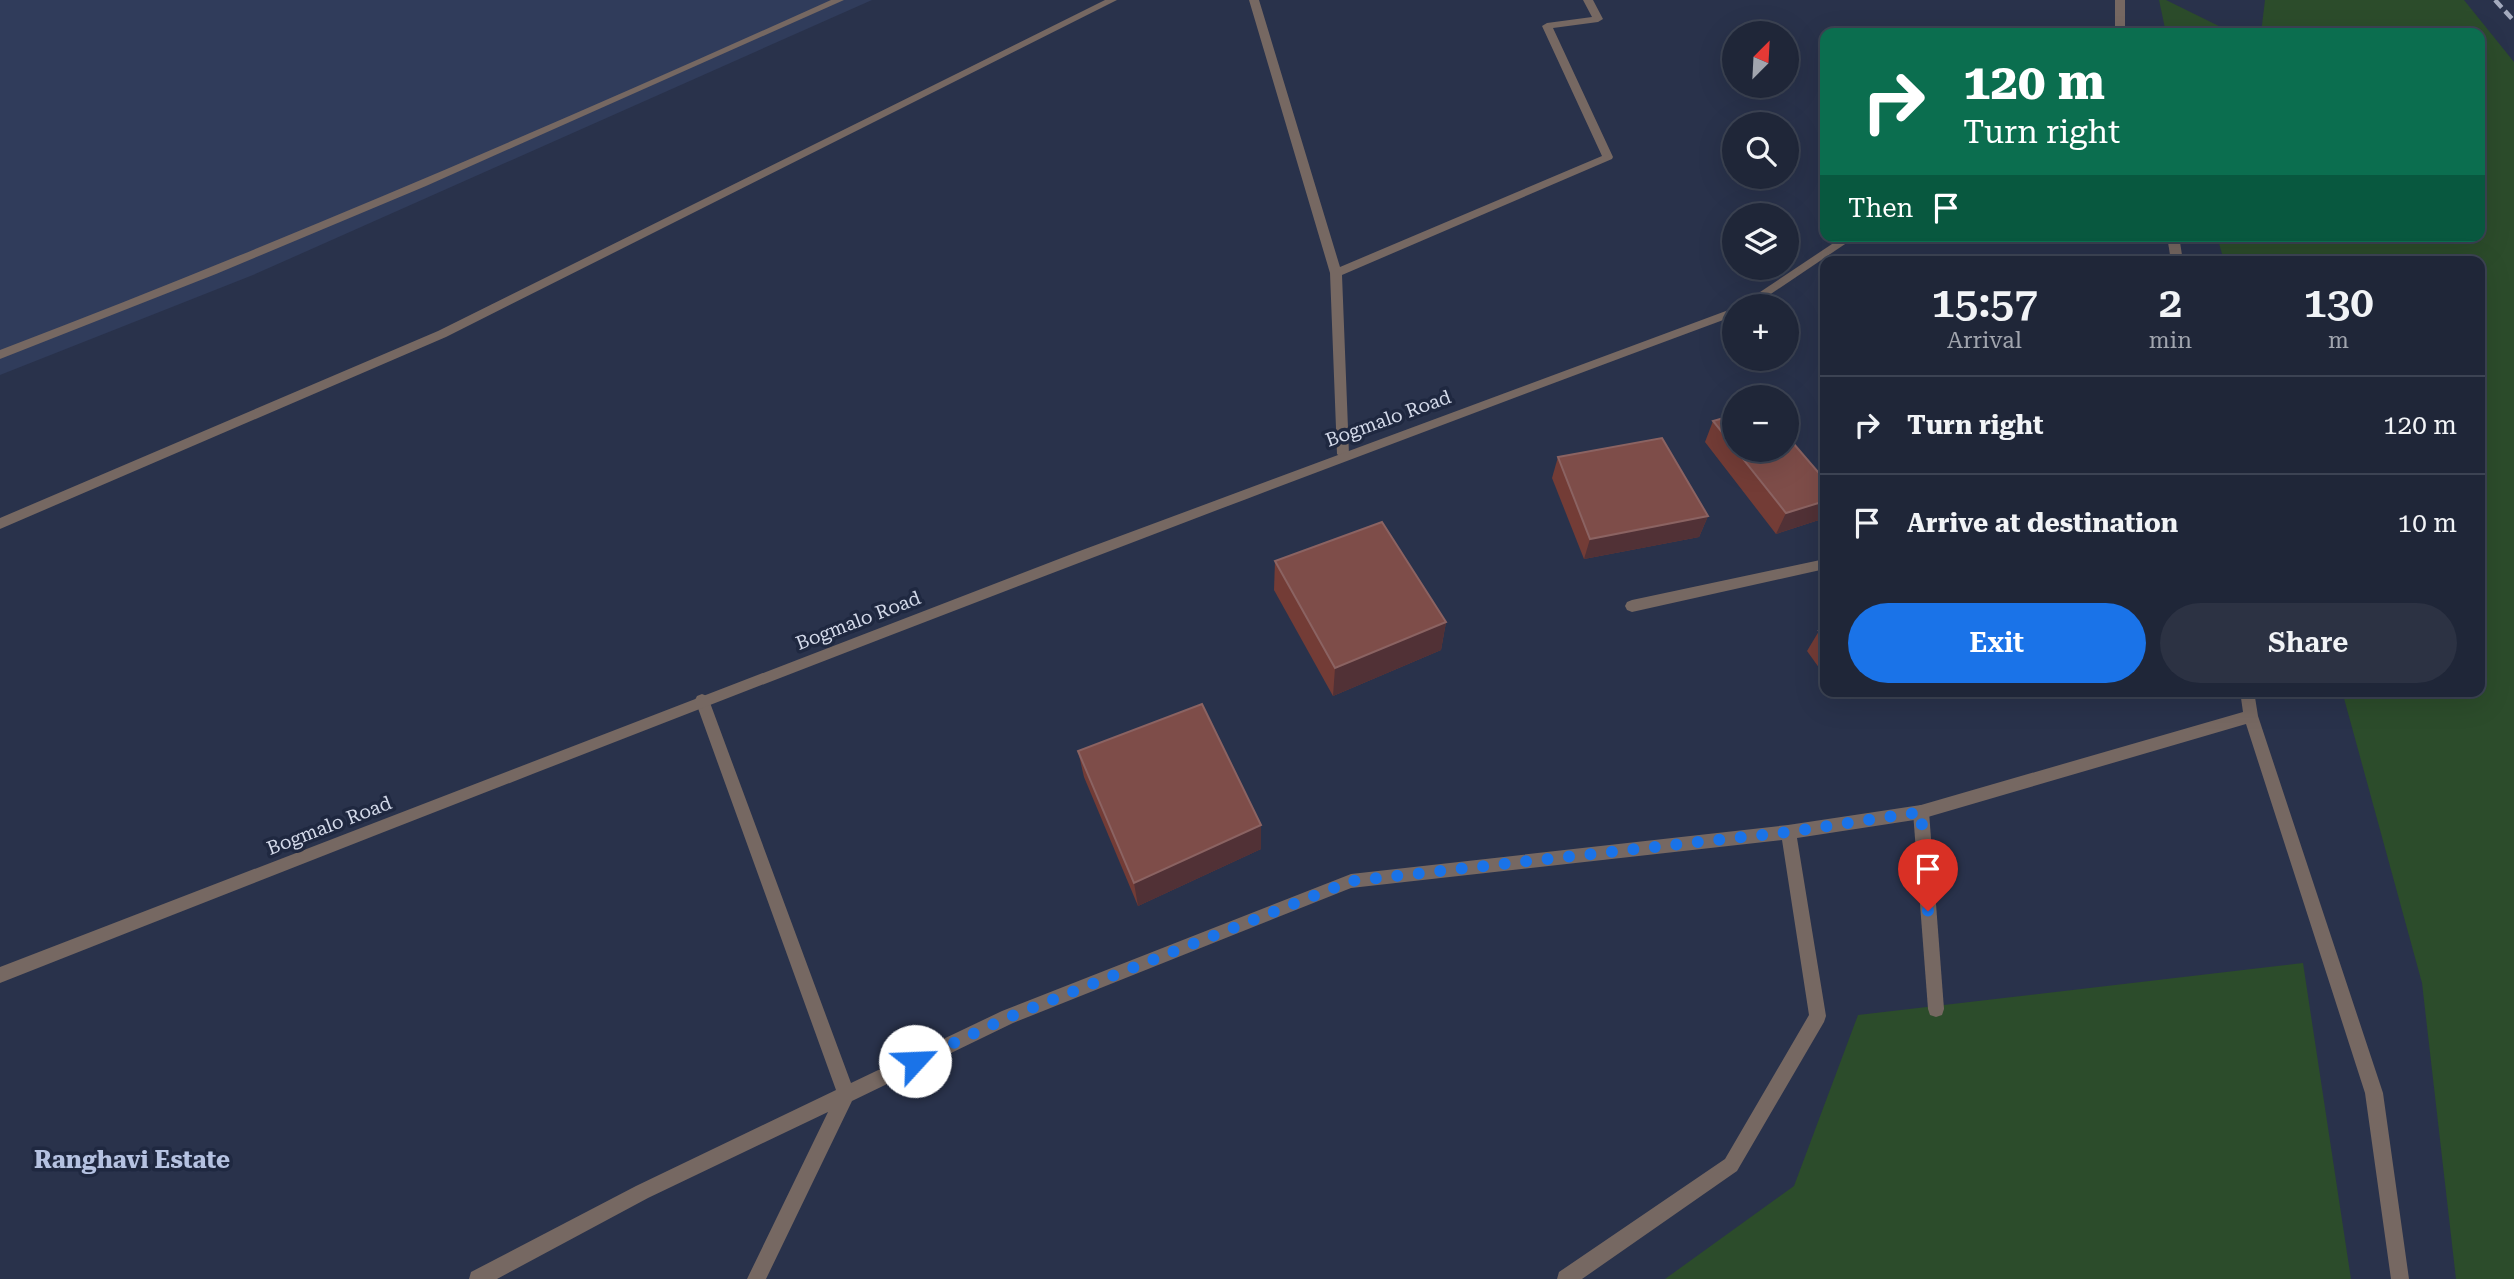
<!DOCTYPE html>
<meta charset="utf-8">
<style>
body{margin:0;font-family:"Roboto Serif",serif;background:#2c3243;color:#f1f3f6;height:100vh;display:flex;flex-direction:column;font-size:26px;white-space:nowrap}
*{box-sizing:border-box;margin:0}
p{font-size:23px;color:#a1a5ae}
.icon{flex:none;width:38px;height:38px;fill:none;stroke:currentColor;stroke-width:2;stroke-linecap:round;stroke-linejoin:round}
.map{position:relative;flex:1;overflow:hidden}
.details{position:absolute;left:1820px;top:256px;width:665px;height:441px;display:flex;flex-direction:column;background:#1f2638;border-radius:14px;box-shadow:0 7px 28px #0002,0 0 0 2px #3c4353}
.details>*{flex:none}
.top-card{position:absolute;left:1820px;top:28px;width:665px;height:214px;border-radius:14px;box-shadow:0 7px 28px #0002,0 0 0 2px #3c4353;background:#0b6e4f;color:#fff;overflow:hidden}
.needle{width:46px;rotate:24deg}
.fabs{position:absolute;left:1722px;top:21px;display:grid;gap:14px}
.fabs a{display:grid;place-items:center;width:77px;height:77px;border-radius:50%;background:#1f2638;box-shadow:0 7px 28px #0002,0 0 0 2px #3c4353;font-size:35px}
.pin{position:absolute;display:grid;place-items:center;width:60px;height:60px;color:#fff;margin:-72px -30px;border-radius:50% 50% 50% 0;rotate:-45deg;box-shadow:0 0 7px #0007}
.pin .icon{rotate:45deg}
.me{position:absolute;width:77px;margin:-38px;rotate:65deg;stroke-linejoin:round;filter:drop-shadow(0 0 5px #0008)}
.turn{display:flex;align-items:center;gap:24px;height:147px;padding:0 28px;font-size:32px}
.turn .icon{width:91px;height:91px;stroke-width:2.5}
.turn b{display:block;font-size:49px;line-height:60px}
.then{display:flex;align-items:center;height:66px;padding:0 28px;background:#0003;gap:14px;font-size:26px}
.eta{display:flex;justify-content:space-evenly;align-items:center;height:119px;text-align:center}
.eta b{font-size:42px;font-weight:600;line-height:49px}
.action{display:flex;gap:14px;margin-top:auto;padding:14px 28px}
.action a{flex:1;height:80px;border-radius:42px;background:#1a73e8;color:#fff;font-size:28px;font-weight:600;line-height:80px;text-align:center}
.action a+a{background:#2c3243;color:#f1f3f6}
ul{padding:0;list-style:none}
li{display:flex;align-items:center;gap:21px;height:98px;padding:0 28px;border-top:2px solid #3c4353}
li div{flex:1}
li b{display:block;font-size:26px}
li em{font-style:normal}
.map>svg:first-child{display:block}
.built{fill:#303c5b}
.green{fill:#2c4c2b}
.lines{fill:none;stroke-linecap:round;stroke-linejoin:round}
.service{fill:#766862;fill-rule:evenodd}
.minor{fill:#766862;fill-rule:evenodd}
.tertiary{fill:#766862;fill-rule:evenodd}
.rail{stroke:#a4abbe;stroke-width:4.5;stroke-dasharray:10 5;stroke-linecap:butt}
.wall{fill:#733c36}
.shaded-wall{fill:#513136}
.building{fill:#7e4d49;stroke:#8b6362;stroke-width:2}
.route{stroke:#1a73e8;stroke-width:12;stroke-dasharray:0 21.6}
.labels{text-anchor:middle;stroke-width:7;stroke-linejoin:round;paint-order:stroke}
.street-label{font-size:19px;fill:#d3d9e9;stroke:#1f2840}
.near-neighbourhood-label{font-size:24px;font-weight:bold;fill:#b5c2e1;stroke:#1f2840}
</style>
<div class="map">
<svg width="2514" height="1279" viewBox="0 0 2514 1279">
<rect width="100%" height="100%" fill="#29324b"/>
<path class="built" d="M0,0H872L253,275L0,375Z"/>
<g class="green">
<path d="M2159,0H2166L2233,33H2166Z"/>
<path d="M2265,0H2464L2514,62V1279H2456L2422,983L2342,691H2480V261H2224L2217,236H2480V33H2261Z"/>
<path d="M2303,963L2351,1279H1665L1794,1186L1858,1015Z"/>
</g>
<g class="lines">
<g class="service">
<path d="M831,0H844L426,186L216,274L0,359V350C281,243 557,123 831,0Z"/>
<path d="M1921,805L1926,807L1929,812L1944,1009L1942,1015L1936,1017L1930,1015L1928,1009L1913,812L1916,807Z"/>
</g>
<g class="minor">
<path d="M1105,0H1117L446,337L0,529V518L438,331Z"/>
<path d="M1249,0H1259L1340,267L1602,156L1542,26L1547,23L1592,17L1583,0H1593L1603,19L1598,22L1553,28L1613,157L1612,159L1342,275L1349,454L1343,459L1337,454L1330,273Z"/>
<path d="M2167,236H2179L2183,261H2171Z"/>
<path d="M1825,559V569L1632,612L1627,610L1625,606L1627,602L1632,600Z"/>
<path d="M2240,691H2254L2258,716L2383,1093L2409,1279H2391L2365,1093L2246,724L1921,819L1797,838L1826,1016L1824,1022L1737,1171L1582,1279H1557L1559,1272L1725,1159L1809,1015L1782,840L1351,888L1013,1023L852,1101L766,1279H747L828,1112L648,1198L497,1279H469L471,1272L636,1186L836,1090L695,700L697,696L702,694L707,696L709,700L851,1083L1002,1011L1351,874L1788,825L1921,805L2243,712Z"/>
</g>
<g class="tertiary">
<path d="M2115,0H2125V28L2121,33H2111L2115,28Z"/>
<path d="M1844,236H1857L1753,306H1739Z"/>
<path d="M1734,308V316C1153,531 576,756 0,983V967L1077,552Z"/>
</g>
<path class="rail" d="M2495,0L2514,21"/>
</g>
<g class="wall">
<path d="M1734,415V450H1787L1825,480V518L1776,534L1705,442L1713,421Z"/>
<path d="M1558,457L1708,516L1699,537L1584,559L1552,478Z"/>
<path d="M1275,561L1446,622L1441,650L1333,696L1274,590Z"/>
<path d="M1825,630V676L1807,651L1819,631Z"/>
<path d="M1078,751L1261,825V849L1138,906L1084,777Z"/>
</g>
<g class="shaded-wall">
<path d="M1825,501V518L1776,534L1786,513Z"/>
<path d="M1708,516L1699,537L1584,559L1590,539Z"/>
<path d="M1446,622L1441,650L1333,696L1335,668Z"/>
<path d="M1841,691H1853L1839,695Z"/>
<path d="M1261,825V849L1138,906L1134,883Z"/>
</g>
<g class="building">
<path d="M1734,415V447L1713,421Z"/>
<path d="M1787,436L1825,480V501L1786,513L1736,450H1787Z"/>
<path d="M1662,438L1708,516L1590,539L1558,457Z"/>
<path d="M1382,522L1446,622L1335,668L1275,561Z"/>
<path d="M1825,630V640L1819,631Z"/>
<path d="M1202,704L1261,825L1134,883L1078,751Z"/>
</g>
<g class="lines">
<path class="route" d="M915,1061L1009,1017L1351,881L1788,832L1921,812L1928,911"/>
</g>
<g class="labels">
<g class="street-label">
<text transform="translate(1388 418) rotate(-20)" y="7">Bogmalo Road</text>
<text transform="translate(858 620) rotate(-21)" y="7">Bogmalo Road</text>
<text transform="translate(329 825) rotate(-21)" y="7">Bogmalo Road</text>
</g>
<g class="near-neighbourhood-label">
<text x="132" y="1168">Ranghavi Estate</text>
</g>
</g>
</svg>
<div class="fabs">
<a><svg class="needle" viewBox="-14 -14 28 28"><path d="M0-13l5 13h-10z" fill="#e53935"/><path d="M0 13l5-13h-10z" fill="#a1a5ae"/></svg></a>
<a><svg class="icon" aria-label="search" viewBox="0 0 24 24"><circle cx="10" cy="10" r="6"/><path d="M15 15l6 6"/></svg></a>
<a><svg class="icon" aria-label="layers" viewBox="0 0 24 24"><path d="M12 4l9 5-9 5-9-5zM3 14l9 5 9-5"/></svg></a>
<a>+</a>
<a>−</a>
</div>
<div class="pin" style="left:1928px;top:911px;background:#d93025"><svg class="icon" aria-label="arrive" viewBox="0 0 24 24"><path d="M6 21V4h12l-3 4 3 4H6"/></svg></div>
<svg class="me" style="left:915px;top:1061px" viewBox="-20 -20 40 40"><circle r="19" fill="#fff"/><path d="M0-13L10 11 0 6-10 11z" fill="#1a73e8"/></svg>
<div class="top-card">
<div class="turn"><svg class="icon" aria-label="right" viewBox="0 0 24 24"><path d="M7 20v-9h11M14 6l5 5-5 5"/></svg><div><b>120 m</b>Turn right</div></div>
<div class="then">Then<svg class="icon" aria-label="arrive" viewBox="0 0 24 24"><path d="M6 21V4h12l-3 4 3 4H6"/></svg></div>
</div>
<section class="details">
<div class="eta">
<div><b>15:57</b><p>Arrival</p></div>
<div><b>2</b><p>min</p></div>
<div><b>130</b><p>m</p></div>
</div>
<ul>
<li><svg class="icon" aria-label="right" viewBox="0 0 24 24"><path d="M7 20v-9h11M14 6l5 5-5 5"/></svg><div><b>Turn right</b></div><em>120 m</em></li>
<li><svg class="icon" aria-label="arrive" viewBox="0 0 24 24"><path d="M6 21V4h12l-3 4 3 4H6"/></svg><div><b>Arrive at destination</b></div><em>10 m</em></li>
</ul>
<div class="action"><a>Exit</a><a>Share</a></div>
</section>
</div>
